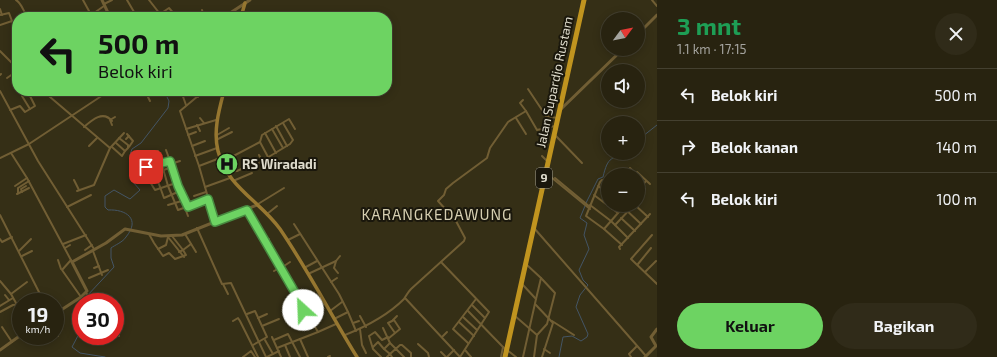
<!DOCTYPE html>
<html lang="id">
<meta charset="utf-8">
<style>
body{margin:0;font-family:"Exo 2",sans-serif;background:#302b19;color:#f1f3f6;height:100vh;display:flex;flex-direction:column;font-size:15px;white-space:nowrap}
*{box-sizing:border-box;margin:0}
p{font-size:13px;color:#a5a49f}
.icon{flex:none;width:22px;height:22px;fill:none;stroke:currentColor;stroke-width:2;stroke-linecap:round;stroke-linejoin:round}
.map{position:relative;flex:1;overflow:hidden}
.side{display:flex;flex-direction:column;background:#282310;width:340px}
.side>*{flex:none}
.guide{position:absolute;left:12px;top:12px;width:380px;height:84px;border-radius:16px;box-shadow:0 2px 10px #0003,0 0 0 1px #444030;background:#6dd362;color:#111;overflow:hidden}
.needle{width:26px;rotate:58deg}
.fabs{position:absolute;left:601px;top:12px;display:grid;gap:8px}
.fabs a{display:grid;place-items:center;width:44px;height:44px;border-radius:50%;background:#282310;box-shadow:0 2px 10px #0003,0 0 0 1px #444030;font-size:20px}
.speed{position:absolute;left:12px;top:293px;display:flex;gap:8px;font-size:20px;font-weight:700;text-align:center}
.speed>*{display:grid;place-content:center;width:52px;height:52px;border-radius:50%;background:#282310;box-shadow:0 2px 10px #0003,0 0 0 1px #444030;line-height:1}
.speed small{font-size:10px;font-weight:400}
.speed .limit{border:6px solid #d22;background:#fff;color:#111}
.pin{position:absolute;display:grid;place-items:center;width:34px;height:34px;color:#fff;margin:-17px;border-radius:8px;box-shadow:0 2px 6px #0006}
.me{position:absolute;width:44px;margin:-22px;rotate:335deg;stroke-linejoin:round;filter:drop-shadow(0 0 3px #0008)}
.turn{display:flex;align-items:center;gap:14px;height:84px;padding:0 20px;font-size:18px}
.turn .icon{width:52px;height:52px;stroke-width:2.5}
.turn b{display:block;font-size:28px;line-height:34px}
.round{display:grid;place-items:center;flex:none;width:42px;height:42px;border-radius:21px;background:#302b19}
.overview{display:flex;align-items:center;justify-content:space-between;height:68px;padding:0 20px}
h1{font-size:24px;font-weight:700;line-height:30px;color:#1e9e55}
.action{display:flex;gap:8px;margin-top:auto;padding:8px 20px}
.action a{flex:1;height:46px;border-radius:24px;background:#6dd362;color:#111;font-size:16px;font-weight:700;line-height:46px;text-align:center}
.action a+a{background:#302b19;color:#f1f3f6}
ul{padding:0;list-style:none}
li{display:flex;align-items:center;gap:12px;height:52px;padding:0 20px;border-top:1px solid #444030}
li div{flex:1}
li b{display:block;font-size:15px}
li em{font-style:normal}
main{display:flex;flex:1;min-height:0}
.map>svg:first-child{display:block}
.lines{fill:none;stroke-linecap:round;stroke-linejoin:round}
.stream{stroke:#445565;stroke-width:1}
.minor{stroke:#715e34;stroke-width:2}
.tertiary{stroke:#715e34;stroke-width:3}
.secondary{stroke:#977730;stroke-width:3.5}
.trunk{stroke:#c0941f;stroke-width:5}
.route-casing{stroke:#478940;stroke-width:10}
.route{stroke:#6dd362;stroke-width:7}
.labels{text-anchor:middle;stroke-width:4;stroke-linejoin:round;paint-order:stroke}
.shield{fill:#1a170c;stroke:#a4a193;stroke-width:1}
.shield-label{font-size:12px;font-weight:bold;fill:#dfdccd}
.street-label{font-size:13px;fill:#dfdccd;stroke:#1a170c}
.poi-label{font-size:13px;font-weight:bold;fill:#dfdccd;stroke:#1a170c;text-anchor:start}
.quarter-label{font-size:15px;letter-spacing:1px;fill:#d6cfb1;stroke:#1a170c}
</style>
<main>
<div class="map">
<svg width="657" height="357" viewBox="0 0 657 357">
<rect width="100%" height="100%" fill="#352f16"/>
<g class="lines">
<g class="stream">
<path d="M638,150L641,148L638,140L657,125"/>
<path d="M586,203L598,179L603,177C608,156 611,158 631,153"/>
<path d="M85,302L86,297L114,267L111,258V248C115,245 123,242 126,237C141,219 126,209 108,210L105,207V196L114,190L130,199L140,190L133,182L131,176L130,155L132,149L141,143L168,108L169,101L164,91"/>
<path d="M81,316V330L72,347L80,353L105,357"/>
<path d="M559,357L563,337L572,336L581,341L587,337L588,334L576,307L580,295L588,285L583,280L579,270L589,249L584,235L587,223L580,218L585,206"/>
</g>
<g class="minor">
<path d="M16,0C22,3 23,12 28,17"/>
<path d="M83,0L89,11"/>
<path d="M127,0L137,17"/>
<path d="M149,0L160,14L169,8L175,15"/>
<path d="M652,0L657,6"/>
<path d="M104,4L112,0"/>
<path d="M0,9L2,15"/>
<path d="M202,10L204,17"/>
<path d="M94,13L104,6"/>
<path d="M0,15L9,13L15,29"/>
<path d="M109,16L116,13"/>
<path d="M101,17L107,12"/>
<path d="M0,25L12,21"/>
<path d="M0,51L17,68"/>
<path d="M0,75L1,74"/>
<path d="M7,78L17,71"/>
<path d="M528,89L546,116L557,118"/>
<path d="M0,91L38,161L94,249"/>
<path d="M37,91H41"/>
<path d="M43,91L110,148"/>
<path d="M145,91L150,101"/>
<path d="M181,91L186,105"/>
<path d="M195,91L198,97"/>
<path d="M204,91L180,111L199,166L215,222"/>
<path d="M523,100L520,103L526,111"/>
<path d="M30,109L22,96L30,91"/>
<path d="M10,110L20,106L25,112L35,106L28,92"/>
<path d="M200,118L204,123"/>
<path d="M516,118L526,134"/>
<path d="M112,125L110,120L115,117"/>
<path d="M197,125L200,131"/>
<path d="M276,126L287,146"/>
<path d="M84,127C92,120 103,110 112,121"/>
<path d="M186,129L216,120"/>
<path d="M272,129L283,148"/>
<path d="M265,133L276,153"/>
<path d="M127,134L133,141L129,147"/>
<path d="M188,135L196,132"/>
<path d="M217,135L229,128"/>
<path d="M555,135L582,163"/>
<path d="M126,139L129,136"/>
<path d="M216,140L232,132"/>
<path d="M260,142L268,157"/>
<path d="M116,143L125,151L128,148V145L119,138"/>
<path d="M89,146L97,138"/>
<path d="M192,146L205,141"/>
<path d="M112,147L122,156L125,151"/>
<path d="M166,150L170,161"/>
<path d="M149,151L154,165L171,161"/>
<path d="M11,153L27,178L72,262"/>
<path d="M259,155L262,161"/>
<path d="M195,156L217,148"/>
<path d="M542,156L548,162"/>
<path d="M0,158L29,144L109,91"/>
<path d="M180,161L171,164L178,186L188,207"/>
<path d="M222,162L260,142L262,135L289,119L295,129"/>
<path d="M154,165L145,167L141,155L142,152L158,151L168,186L178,210L208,199"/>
<path d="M199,166L220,158"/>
<path d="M145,167L147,177L155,190L176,183"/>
<path d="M172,167L155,173L164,198L180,191"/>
<path d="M630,168L635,173"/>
<path d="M228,172L237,171L252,164H257L290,144L293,140L283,123"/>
<path d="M546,173L590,209"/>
<path d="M147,175L155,173"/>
<path d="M633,175L637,172L650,184"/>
<path d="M555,178L590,207"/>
<path d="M74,180L79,190"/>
<path d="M233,181L252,173"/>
<path d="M608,182L602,180L600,182L586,216L604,229L622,245"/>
<path d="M638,183L645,189"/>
<path d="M15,186L27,178"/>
<path d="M598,186L608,193"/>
<path d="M205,187L230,178"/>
<path d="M638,190L646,181"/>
<path d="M77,191L94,185L110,148L124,133"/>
<path d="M22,192L21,189L26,186"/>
<path d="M18,193V188L29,181"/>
<path d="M638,193L640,195"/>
<path d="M17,194L29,188"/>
<path d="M594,195L618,213"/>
<path d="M194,196L206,192"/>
<path d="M258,204L284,188"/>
<path d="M168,205L185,200"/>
<path d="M590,205L611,221L628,238"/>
<path d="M635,205L648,217"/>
<path d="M67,207L91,195"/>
<path d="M623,207L641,224"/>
<path d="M185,208L188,216"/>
<path d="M612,209L615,205"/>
<path d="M247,210L318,332L277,348"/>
<path d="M267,214L277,206"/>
<path d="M0,215L44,302"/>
<path d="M621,218L635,231"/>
<path d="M294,224L339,294L348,312"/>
<path d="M615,225L634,205"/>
<path d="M197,228L222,284L231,283L266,357"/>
<path d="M534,228L646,356"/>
<path d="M604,229L625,205"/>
<path d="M149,234L154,243L163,256L169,253L175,259L186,255L183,250L191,244"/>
<path d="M185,234L196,252"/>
<path d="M652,235L631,259L657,284"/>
<path d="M172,236L183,250L179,252"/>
<path d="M168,237L184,257"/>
<path d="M0,239L2,242L12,237"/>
<path d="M288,240L300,234"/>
<path d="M265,241L269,239"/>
<path d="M63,244L86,235"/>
<path d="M65,248L70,245"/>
<path d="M158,249L166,245L168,237"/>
<path d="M620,249L619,247L650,214"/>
<path d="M85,250L92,245"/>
<path d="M19,251L31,239"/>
<path d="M93,251L102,275"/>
<path d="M22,256L32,251"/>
<path d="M58,260L61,269"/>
<path d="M71,260L62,270L81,297"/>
<path d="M336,261L334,268L338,273"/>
<path d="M441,262L489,312L460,357"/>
<path d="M638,264L651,248"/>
<path d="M527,265L541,278L536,299"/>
<path d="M94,268L99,266"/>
<path d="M281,268L290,262"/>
<path d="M304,268L317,261"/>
<path d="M274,271L281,267"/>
<path d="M645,272L656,261"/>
<path d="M308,274L336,261L340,256"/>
<path d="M89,278L108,270"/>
<path d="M0,281L11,294L21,312"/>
<path d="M331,282L337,278"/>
<path d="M223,284L228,294"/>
<path d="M523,285L536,299L523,357"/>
<path d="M86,293L91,299L90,302"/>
<path d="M11,294L27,282"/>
<path d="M5,295L9,300"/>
<path d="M405,298L460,357"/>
<path d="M27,302L33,299"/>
<path d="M535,304L553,323L542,357"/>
<path d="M472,305L485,318"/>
<path d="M0,306L13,298"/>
<path d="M330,311L342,302"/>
<path d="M468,311L503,347L516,357"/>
<path d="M0,312L13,305L21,304"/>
<path d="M301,312L304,308"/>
<path d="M247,314L255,311L267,337L253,345"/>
<path d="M360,316L366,327"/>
<path d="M515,316L537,335"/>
<path d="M463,317L477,330"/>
<path d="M258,318L267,314"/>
<path d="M334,319L348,312L356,331"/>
<path d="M393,320L397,316"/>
<path d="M233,321L238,318L240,321L258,357"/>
<path d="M552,321L574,335"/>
<path d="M459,322L474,336"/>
<path d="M313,323L319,320"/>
<path d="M353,323L359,321"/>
<path d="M262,326L279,319"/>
<path d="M2,327L12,342"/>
<path d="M55,327L58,336"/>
<path d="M383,328L390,343"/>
<path d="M115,329L119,336"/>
<path d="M360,329L362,345L366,353"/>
<path d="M318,332L336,324"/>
<path d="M345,335C365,327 388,315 404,299C406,296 408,292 411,289L464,241L465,238L456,221L438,201L444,195L446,189L453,183L487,158L490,148L508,122L526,111L537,130L555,126"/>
<path d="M272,337L281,357"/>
<path d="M442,337L447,332"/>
<path d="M389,338L400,329L394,320L388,323L395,333"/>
<path d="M300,339L308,357"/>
<path d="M265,340L273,354"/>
<path d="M274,340L288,334L300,357"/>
<path d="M468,343L453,329L476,299"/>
<path d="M418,344L428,353L429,357"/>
<path d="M285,345L290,357"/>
<path d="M373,347L378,342L384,349"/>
<path d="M544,349L550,353"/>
<path d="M465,350L471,357"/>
<path d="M441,352L446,357"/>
<path d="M243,357L251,351L255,357"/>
<path d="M267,357L279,351"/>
<path d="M328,357L330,356"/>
<path d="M381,357L373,349L369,336L375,332L382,340L388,337"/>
<path d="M387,357L390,354L392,357"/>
<path d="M404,357L390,343L384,349L390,354L400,345H402L411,353V357"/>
<path d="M447,357L454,350"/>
<path d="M501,357L503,347"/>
<path d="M534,357L537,335L547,324L555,293L541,278"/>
<path d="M631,357L629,354L637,346"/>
</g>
<g class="tertiary">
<path d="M102,0L110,17"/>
<path d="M224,17L250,0"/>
<path d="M638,34L657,15"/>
<path d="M560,110L623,49"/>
<path d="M55,314L81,297L87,291L72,262L106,243L125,229L161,236L182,235L257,205"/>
<path d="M0,350L21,335"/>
<path d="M645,357L656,346L651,337L657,329"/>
</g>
<g class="secondary">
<path d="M241,17L245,3"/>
<path d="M224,91C219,110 213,131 218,151C227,187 260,201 280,229C308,270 331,315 357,357"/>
</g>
<path class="trunk" d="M505,357L584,0"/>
</g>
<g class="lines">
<g class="route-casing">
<path id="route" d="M146,167L170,161L178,186L188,207L208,199L215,222L247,210L304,308L303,310"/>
</g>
<use href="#route" class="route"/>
</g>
<defs>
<g id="hospital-disc" transform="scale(1.15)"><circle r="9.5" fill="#6dd362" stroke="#1a170c"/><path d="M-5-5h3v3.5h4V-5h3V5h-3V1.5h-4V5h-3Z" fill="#111"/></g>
</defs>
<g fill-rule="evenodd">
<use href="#hospital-disc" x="227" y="164"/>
</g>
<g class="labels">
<rect class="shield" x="536" y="168" width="16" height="20" rx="3"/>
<g class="shield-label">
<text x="544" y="182">9</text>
</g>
<g class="street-label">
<text transform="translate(554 82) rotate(-78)" y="5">Jalan Supardjo Rustam</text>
</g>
<g class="poi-label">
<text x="242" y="169">RS Wiradadi</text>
</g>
<g class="quarter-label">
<text x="437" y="220">KARANGKEDAWUNG</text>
</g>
</g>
</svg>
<div class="fabs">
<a><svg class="needle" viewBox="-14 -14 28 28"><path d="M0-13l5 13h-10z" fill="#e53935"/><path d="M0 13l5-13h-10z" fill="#a5a49f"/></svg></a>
<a><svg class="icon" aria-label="sound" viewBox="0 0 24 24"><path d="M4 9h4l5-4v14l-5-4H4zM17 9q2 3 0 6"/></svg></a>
<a>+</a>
<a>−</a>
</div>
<div class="speed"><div>19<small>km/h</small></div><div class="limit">30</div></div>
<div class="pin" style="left:146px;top:167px;background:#d93025"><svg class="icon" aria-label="arrive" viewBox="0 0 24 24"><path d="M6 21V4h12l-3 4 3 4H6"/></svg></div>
<svg class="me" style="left:303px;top:310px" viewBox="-20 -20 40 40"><circle r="19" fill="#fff"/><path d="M0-13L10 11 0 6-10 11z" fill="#6dd362"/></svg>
<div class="guide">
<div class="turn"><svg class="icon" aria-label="left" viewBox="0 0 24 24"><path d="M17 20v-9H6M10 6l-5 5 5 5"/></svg><div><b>500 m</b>Belok kiri</div></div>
</div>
</div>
<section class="side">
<div class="overview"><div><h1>3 mnt</h1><p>1.1 km · 17:15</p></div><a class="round"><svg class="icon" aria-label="close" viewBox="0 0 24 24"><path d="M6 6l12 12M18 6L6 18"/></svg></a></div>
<ul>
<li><svg class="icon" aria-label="left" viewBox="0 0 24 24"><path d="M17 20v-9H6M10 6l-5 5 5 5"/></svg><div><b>Belok kiri</b></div><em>500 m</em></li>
<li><svg class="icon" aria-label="right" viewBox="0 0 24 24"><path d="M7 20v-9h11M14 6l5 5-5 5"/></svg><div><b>Belok kanan</b></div><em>140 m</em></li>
<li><svg class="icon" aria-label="left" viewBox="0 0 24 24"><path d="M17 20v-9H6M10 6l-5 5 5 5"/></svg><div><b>Belok kiri</b></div><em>100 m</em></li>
</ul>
<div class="action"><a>Keluar</a><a>Bagikan</a></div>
</section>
</main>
